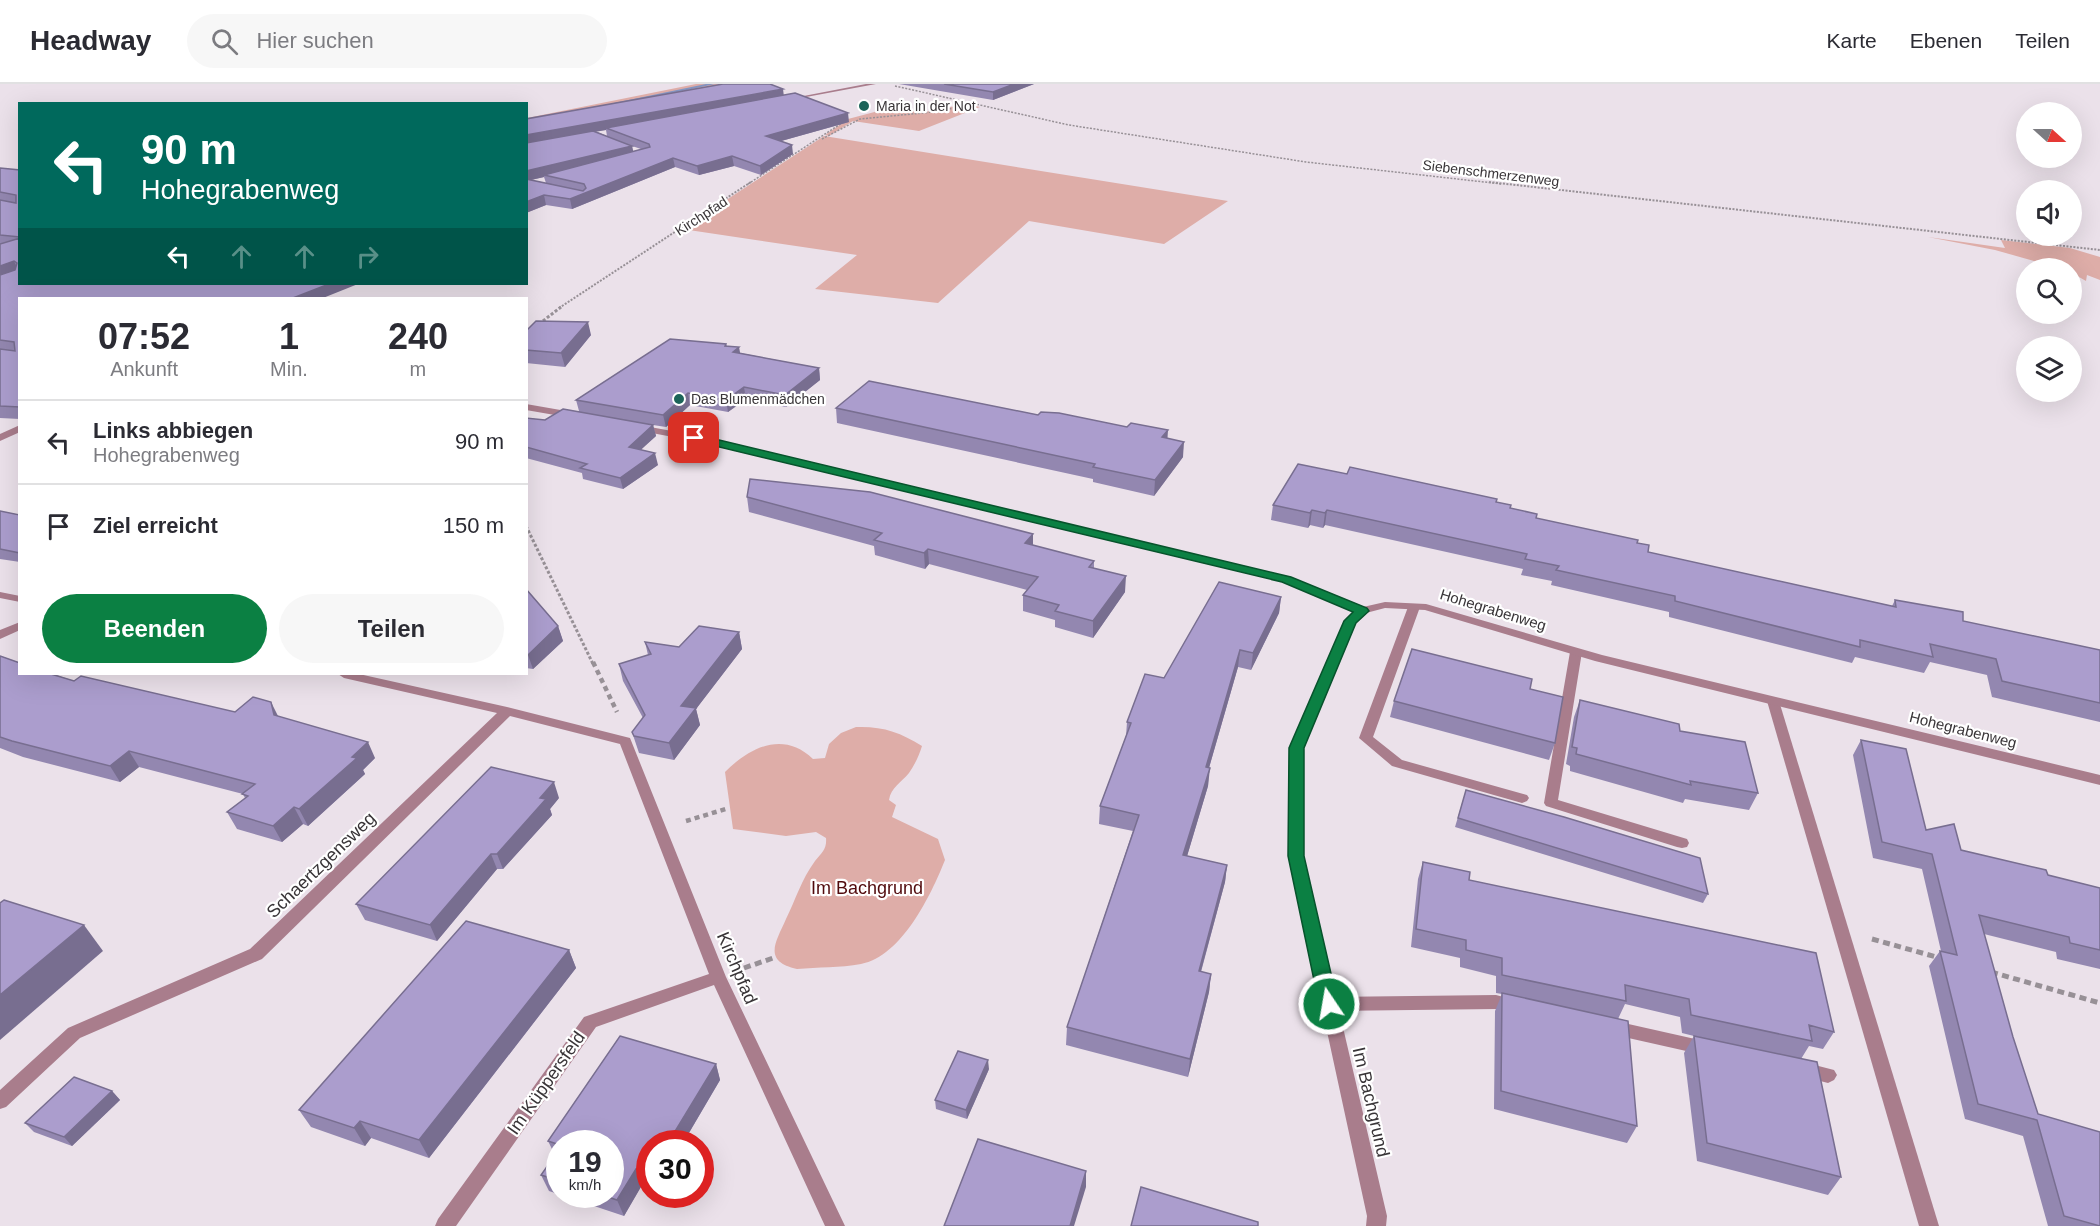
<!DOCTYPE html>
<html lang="de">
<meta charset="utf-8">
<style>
body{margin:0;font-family:Arial,sans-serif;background:#f7f7f7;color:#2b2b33;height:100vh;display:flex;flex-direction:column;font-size:22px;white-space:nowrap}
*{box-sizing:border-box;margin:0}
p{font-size:20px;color:#7c7c81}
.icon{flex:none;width:33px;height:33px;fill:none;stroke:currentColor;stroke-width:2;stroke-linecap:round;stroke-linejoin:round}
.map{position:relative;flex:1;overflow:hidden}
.sheet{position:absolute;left:18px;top:213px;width:510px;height:378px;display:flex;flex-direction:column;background:#fff;border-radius:0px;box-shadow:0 6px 24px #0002}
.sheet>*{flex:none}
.guide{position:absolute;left:18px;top:18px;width:510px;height:183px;border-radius:0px;box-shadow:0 6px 24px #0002;background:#00695c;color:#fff;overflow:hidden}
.needle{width:39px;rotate:111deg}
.fabs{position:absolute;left:2016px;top:18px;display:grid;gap:12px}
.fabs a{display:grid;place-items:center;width:66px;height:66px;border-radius:50%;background:#fff;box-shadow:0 6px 24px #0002;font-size:30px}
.speed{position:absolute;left:546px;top:1046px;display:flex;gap:12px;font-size:30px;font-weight:700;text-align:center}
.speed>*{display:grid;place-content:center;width:78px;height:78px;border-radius:50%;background:#fff;box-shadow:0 6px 24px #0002;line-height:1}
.speed small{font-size:15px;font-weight:400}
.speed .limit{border:9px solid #d22;background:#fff;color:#111}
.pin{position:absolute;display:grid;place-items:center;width:51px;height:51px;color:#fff;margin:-26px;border-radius:12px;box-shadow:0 3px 9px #0006}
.me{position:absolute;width:66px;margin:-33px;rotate:348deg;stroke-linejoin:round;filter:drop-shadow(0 0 4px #0008)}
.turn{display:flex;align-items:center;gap:21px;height:126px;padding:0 24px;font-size:27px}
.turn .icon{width:78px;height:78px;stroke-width:2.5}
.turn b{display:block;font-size:42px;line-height:51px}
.lanes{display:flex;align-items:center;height:57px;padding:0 24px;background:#0003;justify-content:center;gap:30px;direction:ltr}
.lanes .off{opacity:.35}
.eta{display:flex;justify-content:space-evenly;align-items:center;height:102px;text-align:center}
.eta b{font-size:36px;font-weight:700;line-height:42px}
.primary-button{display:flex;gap:12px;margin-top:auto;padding:12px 24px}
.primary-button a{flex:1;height:69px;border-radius:36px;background:#0b8043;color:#fff;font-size:24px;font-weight:700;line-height:69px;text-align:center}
.primary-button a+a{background:#f7f7f7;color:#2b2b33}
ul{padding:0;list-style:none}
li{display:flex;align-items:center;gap:18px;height:84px;padding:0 24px;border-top:2px solid #e1e1e2}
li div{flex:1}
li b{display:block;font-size:22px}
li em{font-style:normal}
header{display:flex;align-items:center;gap:36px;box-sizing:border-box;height:84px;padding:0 30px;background:#fff;border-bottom:2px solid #e1e1e2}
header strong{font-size:28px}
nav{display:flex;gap:33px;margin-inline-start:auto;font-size:21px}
.search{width:420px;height:54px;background:#f7f7f7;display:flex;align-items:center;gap:15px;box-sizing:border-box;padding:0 21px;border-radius:33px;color:#7c7c81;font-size:22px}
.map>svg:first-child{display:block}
.green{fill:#deada8}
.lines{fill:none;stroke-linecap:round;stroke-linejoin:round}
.stream{fill:#8394c1;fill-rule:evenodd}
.path-far4{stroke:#979096;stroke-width:1.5;stroke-dasharray:2 1.5;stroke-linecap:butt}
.path-far3{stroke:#979096;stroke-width:2;stroke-dasharray:2 1.5;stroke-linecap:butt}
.path-far2{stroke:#979096;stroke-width:3;stroke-dasharray:3 2;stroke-linecap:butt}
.path-far1{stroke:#979096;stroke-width:4.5;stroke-dasharray:5 4;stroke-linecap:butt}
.path{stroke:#979096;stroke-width:5;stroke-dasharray:7 4.5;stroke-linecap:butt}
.service{fill:#a97d8c;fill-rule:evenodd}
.minor{fill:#a97d8c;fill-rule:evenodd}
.wall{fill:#9387b0;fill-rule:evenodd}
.shaded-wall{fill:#786e90}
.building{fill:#ab9dcd;stroke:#786e90;stroke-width:1.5}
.route{fill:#0b8043;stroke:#07532c;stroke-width:1.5}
.poi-dot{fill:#1c6459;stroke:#fff;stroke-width:2}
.labels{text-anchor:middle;stroke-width:4.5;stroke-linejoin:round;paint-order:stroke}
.far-poi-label{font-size:14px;fill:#393538;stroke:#fff;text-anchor:start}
.far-street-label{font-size:14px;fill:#393538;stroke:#fff}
.street-label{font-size:15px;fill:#393538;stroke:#fff}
.near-street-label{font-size:18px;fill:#393538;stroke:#fff}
.near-park-label{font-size:18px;fill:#510b0d;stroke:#fff}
</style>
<header>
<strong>Headway</strong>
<div class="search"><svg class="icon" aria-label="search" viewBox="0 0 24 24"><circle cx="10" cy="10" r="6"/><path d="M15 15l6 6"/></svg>Hier suchen</div>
<nav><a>Karte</a><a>Ebenen</a><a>Teilen</a></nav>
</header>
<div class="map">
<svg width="2100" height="1142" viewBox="0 0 2100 1142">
<rect width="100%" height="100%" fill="#ebe1ea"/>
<g class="green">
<path d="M696,0H723L527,39V34Z"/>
<path d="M966,20L980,23L919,47L853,37L829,52L825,51L848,35L882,26L925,28Z"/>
<path d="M824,52L1228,117L1164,160L1029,137L938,219L815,205L857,171L682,145Z"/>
<path d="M1928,153L2005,164L2001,156L2070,164L2100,173V196L2087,191L2086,197L2072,189V184H2059L1995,166Z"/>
<path d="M856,643C882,642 900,648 922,662C919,672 915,680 909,689C901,699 891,703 889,716L896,721L892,733L938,755L945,776C931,811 902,872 861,880C840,884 818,883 797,885C762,877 776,858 786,835C796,815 801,796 815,777C822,768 827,765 826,754L816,748L786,752L733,745L725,688C751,662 784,647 813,675L825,674L829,660L841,649Z"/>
</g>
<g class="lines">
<path class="stream" d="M706,0H715L617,21L614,19Z"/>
<g class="path-far4">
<path d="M895,2L1069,41L1306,78L1502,100"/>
<path d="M822,55L860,35L943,27L966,20"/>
<path d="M748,100L842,39"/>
</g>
<g class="path-far3">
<path d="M1489,98L2100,166"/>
<path d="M559,224L751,98"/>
</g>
<g class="path-far2">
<path d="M539,240L561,223"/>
<path d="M526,442L593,580"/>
</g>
<g class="path-far1">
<path d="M593,578L617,628"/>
<path d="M686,737L729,724"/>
</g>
<g class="path">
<path d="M1872,855L1940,874"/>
<path d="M744,884L776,873"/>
<path d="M1991,888L2100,919"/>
</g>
<g class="service">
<path d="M1414,520L1420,523L1373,653L1402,676L1527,711L1529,714L1527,717L1522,719L1392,682L1359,654L1408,523Z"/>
<path d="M1576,564L1582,568L1558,716L1687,755L1689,759L1687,763L1682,764L1677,763L1546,722L1544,719L1570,568Z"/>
<path d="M1773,613L1779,617L1939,1142H1919L1767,617Z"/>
<path d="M1496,911L1519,917L1521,922L1519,927L1513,929L1496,925L1329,927L1323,925L1321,920L1323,915L1329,913Z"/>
<path d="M1615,937L1704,957L1710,959L1712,964L1710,969L1704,971L1615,951L1609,949L1607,944L1609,939Z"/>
<path d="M1803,978L1834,986L1837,991L1834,996L1828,999L1797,991L1794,986L1797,981Z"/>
</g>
<g class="minor">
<path d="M866,0H876L790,16L788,15Z"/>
<path d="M526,320L572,328L576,331L572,334L526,326Z"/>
<path d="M20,341V348L0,357V350Z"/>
<path d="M639,341L694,351L1290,493L1363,523L1385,518L1426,520L1602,571L2100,691V701L1595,577L1425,526L1385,524L1366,529L1355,539L1304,664L1303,772L1387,1132L1386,1142H1366L1367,1132L1289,772L1290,664L1344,537L1354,528L1282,497L694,357L636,346L634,344Z"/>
<path d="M0,508L20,512V518L0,514Z"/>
<path d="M20,538V546L0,555V546Z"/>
<path d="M338,590H359L507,623L630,654L726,893L845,1142H825L714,901L596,943L456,1142H435L438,1135L584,933L709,890L620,660L510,632L262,875L80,954L6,1023L0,1025V1006L68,944L250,865L497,629L344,594Z"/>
</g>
</g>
<g class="wall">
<path d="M899,0H1034L993,16Z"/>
<path d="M784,11L849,38L781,57L793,70L761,91L734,82L699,91L675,83L572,125L546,121L526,129V35ZM606,46L607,52L595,47ZM632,62L641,65L633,68ZM544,93L546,99L531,96Z"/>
<path d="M0,84L20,86V335L0,334Z"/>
<path d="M526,247L591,251L565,283L526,279Z"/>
<path d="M726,260L727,262L740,269L819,284L820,296L786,323L746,315L728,328L690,321L666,343L653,341L656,352L641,365L658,381L623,405L583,395L582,389L526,374V334L545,336L579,327L576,316Z"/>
<path d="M836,324L1167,354L1183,373L1154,412L1093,398V395L837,339Z"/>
<path d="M1347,390L1496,418L1510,424L1536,434L1637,459L1648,468L1892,522L1895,516L1963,537L2100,566V638L1992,613L1987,591L1930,578L1924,589L1855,573L1852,579L1669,533V528L1551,501L1552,497L1521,491L1523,485L1325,441L1323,444L1310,441L1308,444L1271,436L1273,421Z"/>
<path d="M747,413L1033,450V462L1094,477V484L1125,508L1093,554L1055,543V536L1023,527V511L1027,506L929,480L925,485L875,471L874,462L749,428Z"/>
<path d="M0,427L20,431V478L0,475Z"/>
<path d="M526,505L558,542L563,557L533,585L526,584Z"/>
<path d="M1281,513L1279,529L1251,586L1238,583L1209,684L1208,702L1187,772L1227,781L1225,798L1201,888L1211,890L1209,908L1188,993L1066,961L1067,943L1133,747L1099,740L1100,722L1126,652L1127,638L1164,594Z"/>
<path d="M739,548L742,565L696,625L700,641L674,676L639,669L632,648L643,634L623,597L619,580L648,571L645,558L679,563Z"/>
<path d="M0,572L74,597L235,628L278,633L375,674L363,686L365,690L308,742L303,740L282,758L237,745L227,728L245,714L243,710L139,683L120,698L23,673L0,664Z"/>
<path d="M1530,605L1555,659L1549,676L1390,633L1394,617Z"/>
<path d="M1580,616L1680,647L1758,709L1749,726L1685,715L1683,719L1570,687V682L1566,680L1574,633Z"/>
<path d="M1861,656L1926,746L1961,766L2048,791L2100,804V885L2057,875L2056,868L1984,850L2013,953L2038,1030L2100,1142H2048L2023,1052L1965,1035L1929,882L1940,867H1941L1922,785L1873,774L1853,671Z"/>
<path d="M1466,706L1708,810L1703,819L1455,743Z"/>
<path d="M559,714L550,725L552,731L503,785H497L437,857L365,836L356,820Z"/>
<path d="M1423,778L1834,948L1823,965L1809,962L1801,975L1841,1093L1828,1111L1697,1077L1684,969L1694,952L1682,949L1680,933L1625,920L1618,935L1637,1042L1627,1059L1494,1025L1495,927L1502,910L1496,909V892L1460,883V874L1411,863L1418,795Z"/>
<path d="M569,866L576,884L429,1074L371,1054L365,1062L311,1043L299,1026Z"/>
<path d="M716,980L720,996L683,1059H650V1103L642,1101L624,1132L549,1107L541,1091L555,1071L548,1057ZM560,1059L610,1110H560Z"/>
<path d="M989,985L967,1035L936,1025L935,1016Z"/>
<path d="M112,1007L120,1016L72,1062L34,1048L25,1039Z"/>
</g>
<g class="shaded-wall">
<path d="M1014,0H1034L993,16V8Z"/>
<path d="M783,5L784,13L606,44V46L526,60V51Z"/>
<path d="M848,29L849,38L767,61L766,52Z"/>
<path d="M792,61L793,70L761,91L760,82Z"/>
<path d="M632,62L634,71L544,91V93L526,97V87Z"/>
<path d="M732,72L734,82L699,91L697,82Z"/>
<path d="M673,74L675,83L572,125L570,115Z"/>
<path d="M544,111L546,121L526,129V118Z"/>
<path d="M14,177L19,188L0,195V182Z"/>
<path d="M329,200H358L323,214H293Z"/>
<path d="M588,238L591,251L565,283L561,269Z"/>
<path d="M739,263L741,274L733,268Z"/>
<path d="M819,284L820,296L786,323L785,311Z"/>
<path d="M744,303L746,315L728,328L726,316Z"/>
<path d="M688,309L690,321L666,343L663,331Z"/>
<path d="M653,341L656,352L632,374L629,363Z"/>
<path d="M1168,346L1167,361L1162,353Z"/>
<path d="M1184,358L1183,373L1154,412L1155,396Z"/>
<path d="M655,369L658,381L623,405L620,394Z"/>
<path d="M1312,426L1310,441L1308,444L1310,429Z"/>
<path d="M1327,426L1325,441L1323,444L1325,429Z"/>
<path d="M1033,450V465L1025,459Z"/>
<path d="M928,465L929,480L925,485L924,469Z"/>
<path d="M1126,492L1125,508L1093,554V537Z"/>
<path d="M1281,513L1279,529L1251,586L1253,569Z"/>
<path d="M558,542L563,557L533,585L528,571Z"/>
<path d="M739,548L742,565L696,625L700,641L674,676L669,659L681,622Z"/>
<path d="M1240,566L1238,583L1204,701L1206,683Z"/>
<path d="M271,618L279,634L274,631Z"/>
<path d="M368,658L375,674L363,686L365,690L308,742L299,725L352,673Z"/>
<path d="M129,667L139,683L120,698L110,682Z"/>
<path d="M1210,684L1208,702L1182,789L1183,771Z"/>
<path d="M554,698L559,714L550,725L552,731L503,785L497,770L540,714Z"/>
<path d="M294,723L303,740L282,758L273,742Z"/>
<path d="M491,770L497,785L437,857L430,841Z"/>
<path d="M1227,781L1225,798L1196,905L1199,887Z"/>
<path d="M84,841L103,867L0,956V911Z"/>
<path d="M569,866L576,884L429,1074L419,1056Z"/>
<path d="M1211,890L1209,908L1188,993L1190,975Z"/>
<path d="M988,976L989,985L967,1035L966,1026Z"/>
<path d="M716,980L720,996L683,1059H668Z"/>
<path d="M112,1007L120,1016L72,1062L64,1053Z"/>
<path d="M360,1037L371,1054L365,1062L354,1044Z"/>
<path d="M636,1085L642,1101L624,1132L617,1116Z"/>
<path d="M1086,1087V1103L1074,1142H1070Z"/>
</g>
<g class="building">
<path d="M723,0H770L783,5L526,51V35Z"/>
<path d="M944,0H1014L993,8Z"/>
<path d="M795,9L848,29L766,52L792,61L760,82L732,72L697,82L673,74L570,115L544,111L526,118V95L583,107L586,104L584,100L544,91L650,63L649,60L606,44Z"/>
<path d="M593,47L632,62L526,87V59Z"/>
<path d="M0,84L20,86V153L0,151V116L16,119V111L0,108Z"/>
<path d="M20,154V200H329L293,214H20V323L0,322V265L15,267L14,258L0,256V191L15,186L17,179L14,177L0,182V160Z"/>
<path d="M536,237L588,238L561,269L526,266V247Z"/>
<path d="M670,255L726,260L725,262L739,263L733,268L819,284L785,311L744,303L726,316L688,309L663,331L576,316Z"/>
<path d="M869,297L1038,331L1041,328L1059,329L1127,343L1131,339L1168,346L1162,353L1184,358L1155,396L1093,383L1095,380L836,324Z"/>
<path d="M563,325L653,341L629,363L655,369L620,394L580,384L587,380L526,363V334L545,336Z"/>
<path d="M1298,380L1347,390L1350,383L1497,415L1496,418L1511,421L1510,424L1537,430L1536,434L1638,456L1637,459L1649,461L1648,468L1896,523L1895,516L1963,528V537L2100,566V619L2002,597L1996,575L1930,560L1933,573L1860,556V563L1675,517V512L1556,486L1559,482L1525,475L1527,470L1327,426L1325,429L1312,426L1310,429L1273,421Z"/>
<path d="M750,395L870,408L1033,450L1025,459L1094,477L1089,483L1126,492L1093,537L1055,527L1059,521L1023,511L1038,493L928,465L924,469L874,456L882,449L747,413Z"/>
<path d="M0,427L20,431V469L0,465Z"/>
<path d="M1219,498L1281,513L1253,569L1240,566L1206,683L1210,684L1183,771L1227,781L1199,887L1211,890L1190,975L1067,943L1139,731L1100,722L1131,639L1127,638L1145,590L1164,594Z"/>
<path d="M526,505L558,542L528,571H526Z"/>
<path d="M699,542L739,548L681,622L696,624L669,659L634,652L632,648L645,631L619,580L651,570L645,558L679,563Z"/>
<path d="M1412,565L1532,595L1530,605L1563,613L1555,659L1394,617Z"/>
<path d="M0,572L20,579V590H51L74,597L81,592L235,628L253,613L271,618L274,631L368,658L352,673L357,674L299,725L294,723L273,742L227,728L248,712L242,710L255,700L129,667L110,682L12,657L0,653Z"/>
<path d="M1580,616L1679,640L1680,647L1745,658L1758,709L1690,697L1691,701L1576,670L1577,664L1572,663Z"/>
<path d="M1861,656L1906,665L1926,746L1954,740L1961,766L2046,786L2048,791L2100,804V866L2070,859L2069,853L1979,831L2013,953L2038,1030L2100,1048V1142L2064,1132L2037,1036L1978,1020L1940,867L1957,871L1932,770L1882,758Z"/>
<path d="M491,683L554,698L540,714L546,715L497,770H491L430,841L356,820Z"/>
<path d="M1466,706L1564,733L1700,774L1708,810L1458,734Z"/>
<path d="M1423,778L1470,788L1469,796L1816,869L1834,948L1809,941L1812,957L1691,931L1689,915L1625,901L1626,917L1502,891V874L1466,866V856L1416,845Z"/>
<path d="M4,816L84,841L0,911V819Z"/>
<path d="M466,837L569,866L419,1056L360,1037L354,1044L299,1026Z"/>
<path d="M1502,909L1628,937L1637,1042L1501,1007Z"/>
<path d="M620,952L716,980L668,1059H650V1090L636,1085L617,1116L599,1110H610V1059H560V1061L548,1057Z"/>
<path d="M1694,952L1817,978L1841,1093L1707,1059Z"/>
<path d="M958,967L988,976L966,1026L935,1016Z"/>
<path d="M74,993L112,1007L64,1053L25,1039Z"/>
<path d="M978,1055L1086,1087L1070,1142H944Z"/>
<path d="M560,1064V1097L541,1091Z"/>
<path d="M1141,1103L1258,1138V1142H1131Z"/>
</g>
<path class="route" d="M694,350L1291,493L1367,524L1369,527L1356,539L1304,664V772L1338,920L1335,926L1329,928L1322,926L1319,920L1288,772L1289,664L1344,537L1353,528L1282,498L690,356V351Z"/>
<g class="poi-dot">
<circle cx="864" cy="22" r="6"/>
<circle cx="679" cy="315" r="6"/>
</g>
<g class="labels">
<g class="far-poi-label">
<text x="876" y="27">Maria in der Not</text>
<text x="691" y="320">Das Blumenmädchen</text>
</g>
<g class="far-street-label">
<text transform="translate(1491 89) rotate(7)" y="5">Siebenschmerzenweg</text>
<text transform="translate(701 132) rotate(-33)" y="5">Kirchpfad</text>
</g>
<g class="street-label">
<text transform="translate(1493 526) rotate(17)" y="5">Hohegrabenweg</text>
<text transform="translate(1963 646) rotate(14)" y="5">Hohegrabenweg</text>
</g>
<g class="near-street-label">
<text transform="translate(321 781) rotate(-44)" y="6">Schaertzgensweg</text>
<text transform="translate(737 884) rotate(67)" y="6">Kirchpfad</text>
<text transform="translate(546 999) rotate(-55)" y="6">Im Küppersfeld</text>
<text transform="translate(1371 1018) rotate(77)" y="6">Im Bachgrund</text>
</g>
<g class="near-park-label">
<text x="867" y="810">Im Bachgrund</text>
</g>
</g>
</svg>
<div class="fabs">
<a><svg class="needle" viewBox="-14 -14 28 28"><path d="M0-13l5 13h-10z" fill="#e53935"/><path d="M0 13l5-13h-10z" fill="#7c7c81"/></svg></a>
<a><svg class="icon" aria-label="sound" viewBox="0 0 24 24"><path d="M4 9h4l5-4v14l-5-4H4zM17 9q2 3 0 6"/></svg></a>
<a><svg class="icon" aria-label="search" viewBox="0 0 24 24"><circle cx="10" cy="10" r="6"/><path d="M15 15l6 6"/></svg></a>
<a><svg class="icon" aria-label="layers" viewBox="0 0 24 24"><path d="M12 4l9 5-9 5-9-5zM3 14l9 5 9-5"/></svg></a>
</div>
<div class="speed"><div>19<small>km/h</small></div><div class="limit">30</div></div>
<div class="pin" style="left:694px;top:354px;background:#d93025"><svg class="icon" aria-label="arrive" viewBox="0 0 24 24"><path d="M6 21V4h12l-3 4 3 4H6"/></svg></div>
<svg class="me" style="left:1329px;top:920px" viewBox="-20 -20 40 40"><circle r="17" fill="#0b8043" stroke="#fff" stroke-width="3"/><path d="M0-11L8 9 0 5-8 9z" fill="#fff"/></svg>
<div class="guide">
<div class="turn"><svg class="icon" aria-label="left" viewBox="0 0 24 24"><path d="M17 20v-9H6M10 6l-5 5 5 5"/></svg><div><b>90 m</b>Hohegrabenweg</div></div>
<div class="lanes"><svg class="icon" aria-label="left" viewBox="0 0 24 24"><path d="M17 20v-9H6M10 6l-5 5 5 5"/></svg><svg class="icon off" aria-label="ahead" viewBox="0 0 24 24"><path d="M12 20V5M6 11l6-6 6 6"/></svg><svg class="icon off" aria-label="ahead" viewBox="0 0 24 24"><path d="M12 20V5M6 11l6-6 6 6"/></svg><svg class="icon off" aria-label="right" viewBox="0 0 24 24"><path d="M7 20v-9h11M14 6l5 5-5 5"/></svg></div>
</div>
<section class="sheet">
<div class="eta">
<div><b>07:52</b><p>Ankunft</p></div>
<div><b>1</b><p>Min.</p></div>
<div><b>240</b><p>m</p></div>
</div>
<ul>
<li><svg class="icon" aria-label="left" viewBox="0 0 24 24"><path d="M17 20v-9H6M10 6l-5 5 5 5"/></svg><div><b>Links abbiegen</b><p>Hohegrabenweg</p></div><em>90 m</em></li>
<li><svg class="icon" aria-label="arrive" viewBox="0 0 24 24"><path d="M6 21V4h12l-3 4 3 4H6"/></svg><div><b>Ziel erreicht</b></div><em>150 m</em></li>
</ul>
<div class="primary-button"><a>Beenden</a><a>Teilen</a></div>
</section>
</div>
